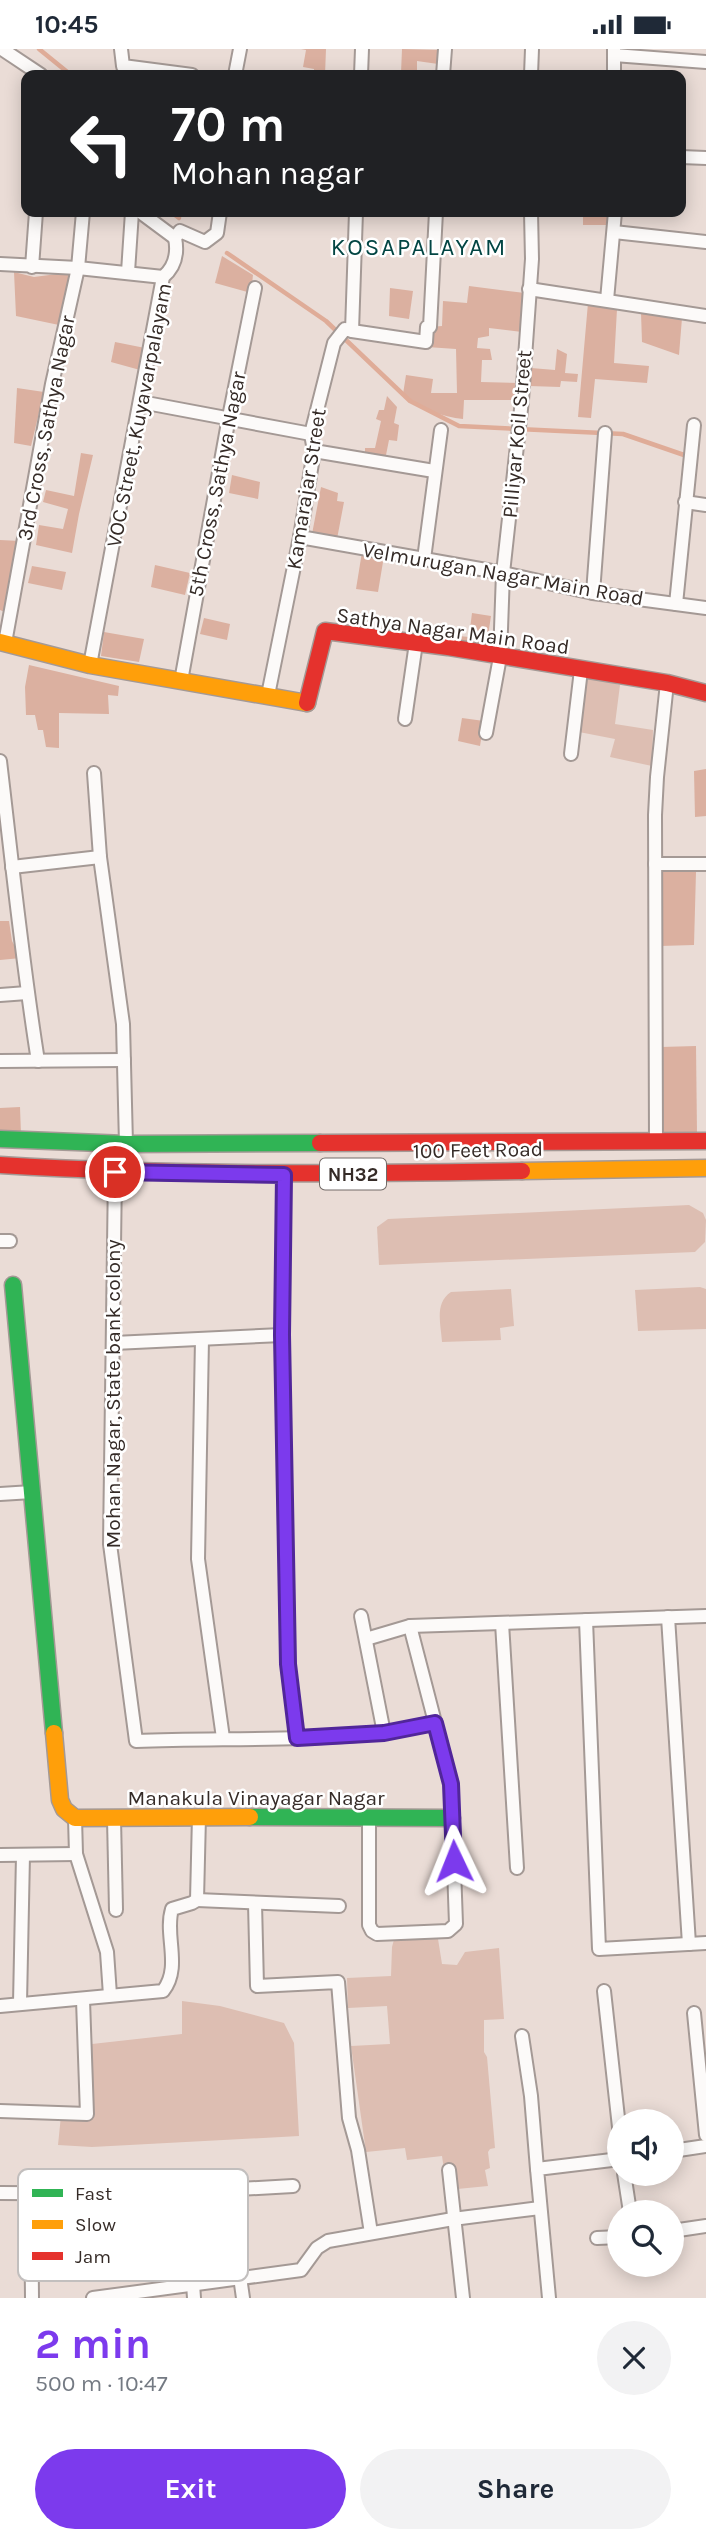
<!DOCTYPE html>
<meta charset="utf-8">
<style>
body{margin:0;font-family:Karla,sans-serif;background:#f2f2f3;color:#1f2937;height:100vh;display:flex;flex-direction:column;font-size:26px;white-space:nowrap}
*{box-sizing:border-box;margin:0}
p{font-size:23px;color:#747a83}
.icon{flex:none;width:38px;height:38px;fill:none;stroke:currentColor;stroke-width:2;stroke-linecap:round;stroke-linejoin:round}
.map{position:relative;height:2249px;overflow:hidden}
.details{display:flex;flex-direction:column;background:#fff;flex:1}
.details>*{flex:none}
.guide{position:absolute;left:21px;top:21px;width:665px;height:147px;border-radius:14px;box-shadow:0 4px 18px #0003;background:#202124;color:#fff;overflow:hidden}
.buttons{position:absolute;left:607px;top:2060px;display:grid;gap:14px}
.buttons a{display:grid;place-items:center;width:77px;height:77px;border-radius:50%;background:#fff;box-shadow:0 4px 18px #0003;font-size:35px}
.pin{position:absolute;display:grid;place-items:center;width:60px;height:60px;color:#fff;margin:-30px;border:4px solid #fff;border-radius:50%;box-shadow:0 2px 7px #0007}
.me{position:absolute;width:77px;margin:-38px;rotate:358deg;stroke-linejoin:round;filter:drop-shadow(0 0 5px #0008)}
.turn{display:flex;align-items:center;gap:24px;height:147px;padding:0 35px;font-size:32px}
.turn .icon{width:91px;height:91px;stroke-width:2.5}
.turn b{display:block;font-size:49px;line-height:60px}
.round{display:grid;place-items:center;flex:none;width:74px;height:74px;border-radius:37px;background:#f2f2f3}
.overview{display:flex;align-items:center;justify-content:space-between;height:119px;padding:0 35px}
h1{font-size:42px;font-weight:700;line-height:52px;color:#7c3aed}
.cta{display:flex;gap:14px;margin-top:auto;padding:14px 35px}
.cta a{flex:1;height:80px;border-radius:42px;background:#7c3aed;color:#fff;font-size:28px;font-weight:700;line-height:80px;text-align:center}
.cta a+a{background:#f2f2f3;color:#1f2937}
.status{display:flex;justify-content:space-between;align-items:center;height:49px;padding:0 35px;background:#fff;direction:ltr}
.status svg{height:19px;fill:currentColor}
.map>svg:first-child{display:block}
.green{fill:#ddbeb2}
.forest{fill:#dbb0a0}
.lines{fill:none;stroke-linecap:round;stroke-linejoin:round}
.stream{stroke:#dfac98;stroke-width:4.5}
.street-casing{stroke:#a49995;stroke-width:16}
.fast-casing{stroke:#a49995;stroke-width:19}
.slow-casing{stroke:#a49995;stroke-width:19}
.jam-casing{stroke:#a49995;stroke-width:19}
.street{stroke:#fcfaf9;stroke-width:12}
.fast{stroke:#30b455;stroke-width:16}
.slow{stroke:#ff9f0a;stroke-width:16}
.jam{stroke:#e5322d;stroke-width:16}
.route-casing{stroke:#51269a;stroke-width:18}
.route{stroke:#7c3aed;stroke-width:12}
.labels{text-anchor:middle;stroke-width:5;stroke-linejoin:round;paint-order:stroke}
.shield{fill:#fff;stroke:#726b68;stroke-width:2}
.shield-label{font-size:19px;font-weight:bold;fill:#352b27}
.street-label{font-size:21px;fill:#352b27;stroke:#fff}
.quarter-label{font-size:24px;letter-spacing:2px;fill:#024543;stroke:#fff}
.key{fill:#fff;stroke:#c2bfbe;stroke-width:2}
.key-label{font-size:19px;fill:#352b27}
</style>
<div class="status"><b>10:45</b><svg viewBox="0 0 49 12"><path d="M0 12V9h3v3zM5 12V6h3v6zM10 12V3h3v9zM15 12V0h3v12zM26 1h20v11H26zM47 4h2v5h-2z"/></svg></div>
<div class="map">
<svg width="706" height="2249" viewBox="0 0 706 2249">
<rect width="100%" height="100%" fill="#eadcd6"/>
<g class="green">
<path d="M584,627L620,636L615,675L653,681L652,717L610,708L615,690L579,683Z"/>
<path d="M689,1156L703,1164L706,1171L705,1193L695,1203L379,1216L377,1178L388,1170Z"/>
<path d="M700,1238L706,1240V1280L638,1282L635,1241Z"/>
<path d="M511,1240L514,1277L500,1279L501,1291L442,1293C441,1276 434,1254 451,1243Z"/>
<path d="M395,1887L403,1891L438,1890L442,1915L457,1916L465,1903L499,1899L504,1970L484,1971V2003L487,2008L495,2099L490,2100L488,2103L490,2119L485,2121L488,2137L447,2141L442,2107L407,2111L405,2099L366,2103L351,1997L390,1995L387,1957L348,1959L347,1929L391,1927L392,1898Z"/>
<path d="M182,1952L220,1957L284,1974L294,1994L299,2087L92,2098L58,2096L62,2057L94,2058L90,2007L92,1995L182,1985Z"/>
</g>
<g class="forest">
<path d="M301,0H326L325,26H314V20L303,18L306,1Z"/>
<path d="M402,0L441,1L438,15L417,12V26L401,24Z"/>
<rect x="583" y="163" width="29" height="13"/>
<path d="M222,207L253,226L251,244L215,234Z"/>
<path d="M14,223L34,228L72,223L59,276L16,267Z"/>
<path d="M469,237L525,244L522,283L489,279V287L478,289L477,299L490,300L492,311H482L481,333L519,334L518,351H464L463,370C443,368 418,359 403,345L406,326L433,330L431,344H457L456,300L427,298L430,278L442,277L443,252L467,254Z"/>
<path d="M390,239L413,242L409,270L389,267Z"/>
<path d="M588,254L617,260L614,314L649,317L647,334L595,330L591,369L578,368Z"/>
<path d="M641,264L682,269L679,306L642,293Z"/>
<path d="M115,293L145,299L140,321L111,313Z"/>
<path d="M557,300L567,305L565,324L578,325L577,333L561,332L560,338L529,337L531,319L555,321Z"/>
<path d="M17,339L44,343L31,397L14,394Z"/>
<path d="M387,347L397,358L394,374L399,376L397,392L389,391L385,411L365,408V399H375L381,372L376,370L379,361H384Z"/>
<path d="M81,404L93,406L79,465L72,504L36,496L39,476L63,480L68,460L43,453L46,441L74,447Z"/>
<path d="M232,426L260,433L258,450L229,444Z"/>
<path d="M321,438L338,444L337,452L344,453L337,490L312,485Z"/>
<path d="M0,491L20,492L7,564L0,561Z"/>
<path d="M362,503L384,507L378,543L356,540Z"/>
<path d="M155,516L190,524L185,546L151,538Z"/>
<path d="M32,517L66,523L62,541L28,534Z"/>
<path d="M472,564L491,567L486,600L458,597L459,587L469,588Z"/>
<path d="M204,569L230,575L227,591L200,585Z"/>
<path d="M104,583L144,590L139,613L101,607Z"/>
<path d="M29,616L119,637L118,647L108,646L109,665L59,664V699L46,698L43,681H38L35,666H26L25,638Z"/>
<path d="M462,669L484,672L480,697L458,692Z"/>
<path d="M706,720V767L695,768L694,722Z"/>
<path d="M659,823H696L694,896L660,897Z"/>
<path d="M0,872H9L12,892L21,909L0,911Z"/>
<path d="M696,997L697,1085L662,1083L661,998Z"/>
<path d="M20,1058L21,1086L0,1085V1059Z"/>
</g>
<g class="lines">
<g class="stream">
<path d="M39,0L71,26"/>
<path d="M171,163L179,169"/>
<path d="M227,204L326,272L410,352L459,377L623,385L684,406"/>
</g>
<g class="street-casing">
<g id="street">
<path d="M2,0L41,26"/>
<path d="M121,0L123,17L192,26"/>
<path d="M614,0V26"/>
<path d="M614,6L706,13"/>
<path d="M235,26L240,0"/>
<path d="M361,26L362,0"/>
<path d="M443,26L445,0"/>
<path d="M531,26L532,0"/>
<path d="M681,108L706,109"/>
<path d="M140,163L175,189"/>
<path d="M614,183L706,193"/>
<path d="M0,215L78,219L163,228"/>
<path d="M32,218L36,163"/>
<path d="M128,223L132,163"/>
<path d="M529,240L706,267"/>
<path d="M607,251L615,163"/>
<path d="M352,282L426,293L427,278H430L436,163"/>
<path d="M141,353L311,385"/>
<path d="M314,402L434,422"/>
<path d="M685,453L706,456"/>
<path d="M300,488L503,524L593,544L706,559"/>
<path d="M424,510L441,381"/>
<path d="M593,544L605,384"/>
<path d="M676,555L694,376"/>
<path d="M5,594L52,335L78,219L83,163"/>
<path d="M90,616L163,228C175,218 178,204 175,189L180,182L205,193L217,184L220,163"/>
<path d="M181,632L229,368L255,239"/>
<path d="M268,646L300,488L314,402L311,385L334,294L345,280L352,282L356,163"/>
<path d="M405,670L416,594"/>
<path d="M486,684L500,608L503,524L522,351L532,210L531,163"/>
<path d="M571,705L581,621"/>
<path d="M0,712C12,813 22,912 38,1012"/>
<path d="M94,724L100,808L123,975L126,1095"/>
<path d="M655,815H706"/>
<path d="M12,818L100,808"/>
<path d="M0,946L27,944"/>
<path d="M0,1012L124,1011"/>
<path d="M656,1093L655,766L657,728L667,634"/>
<path d="M115,1123L110,1495L136,1692C218,1689 300,1692 382,1684C399,1682 417,1677 434,1674"/>
<path d="M284,1126L282,1286L288,1615L297,1689"/>
<path d="M0,1192H10"/>
<path d="M202,1290L198,1510L223,1689"/>
<path d="M114,1294L282,1286"/>
<path d="M0,1445L32,1443"/>
<path d="M361,1567L384,1684"/>
<path d="M668,1568L689,1895"/>
<path d="M586,1571L599,1900L706,1894"/>
<path d="M502,1574L517,1819"/>
<path d="M366,1590L410,1577L706,1567"/>
<path d="M75,1769L76,1805L107,1903L110,1946"/>
<path d="M114,1770L116,1861"/>
<path d="M369,1770V1876L372,1882L377,1885L448,1882L456,1875L451,1735L410,1577"/>
<path d="M0,1806L76,1805"/>
<path d="M197,1851L339,1857"/>
<path d="M255,1854L257,1937L338,1933L349,2069L358,2101L371,2184"/>
<path d="M604,1942L620,2087"/>
<path d="M20,1954L23,1806"/>
<path d="M0,1957L163,1942C182,1918 164,1886 172,1860L192,1854L197,1851L199,1767"/>
<path d="M694,1964L706,2086"/>
<path d="M522,1987L531,2047L537,2120"/>
<path d="M0,2062L87,2065L83,1951"/>
<path d="M672,2102L706,2097"/>
<path d="M449,2121L463,2249"/>
<path d="M624,2124L630,2163"/>
<path d="M0,2144L149,2145L293,2137"/>
<path d="M31,2145L32,2249"/>
<path d="M672,2182L706,2177"/>
<path d="M597,2189L620,2188"/>
<path d="M240,2228L243,2249"/>
<path d="M193,2235L194,2249"/>
<path d="M93,2249L301,2221L317,2199L328,2192L453,2170L540,2159"/>
<path d="M549,2249L537,2120L620,2110"/>
</g>
</g>
<g class="fast-casing">
<g id="fast">
<path d="M0,1090L126,1095L320,1094"/>
<path d="M13,1236L54,1684"/>
<path d="M250,1768L452,1769"/>
</g>
</g>
<g class="slow-casing">
<g id="slow">
<path d="M0,593L90,616L307,654"/>
<path d="M522,1122L706,1119"/>
<path d="M54,1684L60,1751L64,1760L75,1769L250,1768"/>
</g>
</g>
<g class="jam-casing">
<g id="jam">
<path d="M307,654L325,582L448,598L667,634L706,644"/>
<path d="M320,1094L706,1092"/>
<path d="M0,1116C175,1127 347,1125 522,1122"/>
</g>
</g>
<use href="#street" class="street"/>
<use href="#fast" class="fast"/>
<use href="#slow" class="slow"/>
<use href="#jam" class="jam"/>
</g>
<g class="lines">
<g class="route-casing">
<path id="route" d="M115,1123L284,1126L282,1286L288,1615L297,1689L384,1684L435,1674L451,1735L454,1812"/>
</g>
<use href="#route" class="route"/>
</g>
<g class="labels">
<rect class="shield" x="320" y="1109.5" width="66" height="31" rx="5"/>
<g class="shield-label">
<text x="353" y="1132">NH32</text>
</g>
<g class="street-label">
<text transform="translate(139 366) rotate(-79)" y="7">VOC Street, Kuyavarpalayam</text>
<text transform="translate(46 379) rotate(-79)" y="7">3rd Cross, Sathya Nagar</text>
<text transform="translate(517 385) rotate(-85)" y="7">Pilliyar Koil Street</text>
<text transform="translate(217 435) rotate(-79)" y="7">5th Cross, Sathya Nagar</text>
<text transform="translate(306 440) rotate(-81)" y="7">Kamarajar Street</text>
<text transform="translate(503 525) rotate(10)" y="7">Velmurugan Nagar Main Road</text>
<text transform="translate(453 582) rotate(8)" y="7">Sathya Nagar Main Road</text>
<text transform="translate(478 1101) rotate(-1)" y="7">100 Feet Road</text>
<text transform="translate(113 1345) rotate(-90)" y="7">Mohan Nagar, State bank colony</text>
<text x="256" y="1756">Manakula Vinayagar Nagar</text>
</g>
<g class="quarter-label">
<text x="419" y="206">KOSAPALAYAM</text>
</g>
</g>
<rect x="18" y="2120" width="230" height="112" rx="10" class="key"/>
<rect x="32" y="2140" width="31" height="8" fill="#30b455"/>
<rect x="32" y="2171" width="31" height="9" fill="#ff9f0a"/>
<rect x="32" y="2203" width="31" height="8" fill="#e5322d"/>
<g class="key-label">
<text x="75" y="2151">Fast</text>
<text x="75" y="2182">Slow</text>
<text x="75" y="2214">Jam</text>
</g>
</svg>
<div class="buttons">
<a><svg class="icon" aria-label="sound" viewBox="0 0 24 24"><path d="M4 9h4l5-4v14l-5-4H4zM17 9q2 3 0 6"/></svg></a>
<a><svg class="icon" aria-label="search" viewBox="0 0 24 24"><circle cx="10" cy="10" r="6"/><path d="M15 15l6 6"/></svg></a>
</div>
<div class="pin" style="left:115px;top:1123px;background:#d93025"><svg class="icon" aria-label="arrive" viewBox="0 0 24 24"><path d="M6 21V4h12l-3 4 3 4H6"/></svg></div>
<svg class="me" style="left:454px;top:1812px" viewBox="-20 -20 40 40"><path d="M0-17L14 15 0 8-14 15z" fill="#7c3aed" stroke="#fff" stroke-width="4"/></svg>
<div class="guide">
<div class="turn"><svg class="icon" aria-label="left" viewBox="0 0 24 24"><path d="M17 20v-9H6M10 6l-5 5 5 5"/></svg><div><b>70 m</b>Mohan nagar</div></div>
</div>
</div>
<section class="details">
<div class="overview"><div><h1>2 min</h1><p>500 m · 10:47</p></div><a class="round"><svg class="icon" aria-label="close" viewBox="0 0 24 24"><path d="M6 6l12 12M18 6L6 18"/></svg></a></div>
<div class="cta"><a>Exit</a><a>Share</a></div>
</section>
